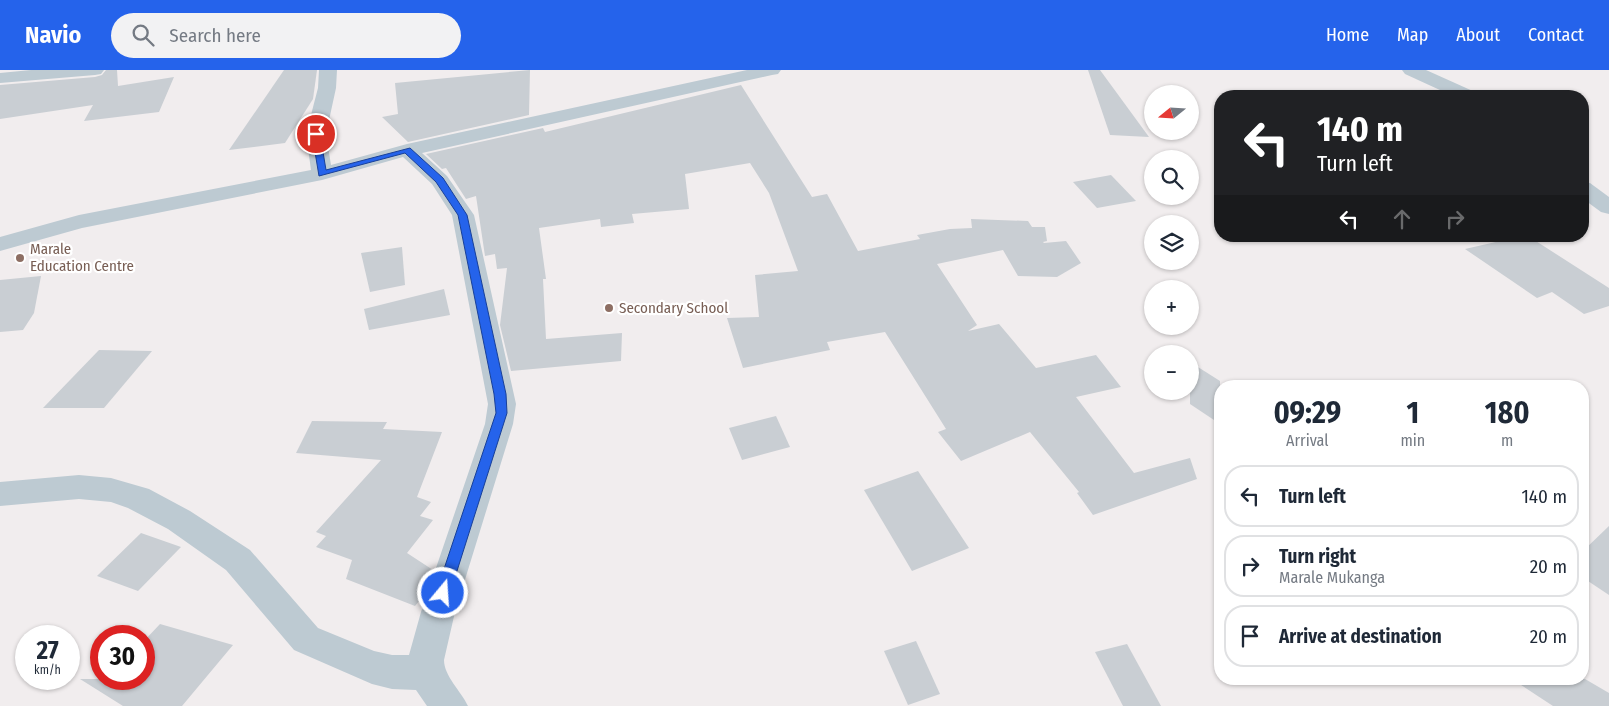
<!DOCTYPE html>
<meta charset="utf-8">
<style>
body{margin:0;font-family:"Fira Sans Condensed",sans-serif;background:#f2f2f3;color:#1f2937;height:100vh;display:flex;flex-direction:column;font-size:19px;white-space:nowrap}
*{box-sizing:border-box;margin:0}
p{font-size:16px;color:#747a83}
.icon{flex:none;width:28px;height:28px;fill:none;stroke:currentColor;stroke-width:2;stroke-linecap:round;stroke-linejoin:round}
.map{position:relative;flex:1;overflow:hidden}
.drawer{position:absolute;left:1214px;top:310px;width:375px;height:305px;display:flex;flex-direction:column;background:#fff;border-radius:20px;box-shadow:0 1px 4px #0004}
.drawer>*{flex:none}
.banner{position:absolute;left:1214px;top:20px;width:375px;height:152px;border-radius:20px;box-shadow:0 1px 4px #0004;background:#202124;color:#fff;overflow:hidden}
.needle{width:32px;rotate:252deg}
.tools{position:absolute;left:1144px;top:15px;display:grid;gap:10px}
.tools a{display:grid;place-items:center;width:55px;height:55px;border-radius:50%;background:#fff;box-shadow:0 1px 4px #0004;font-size:25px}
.speed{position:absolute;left:15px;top:555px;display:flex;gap:10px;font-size:25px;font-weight:700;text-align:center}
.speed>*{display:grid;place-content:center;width:65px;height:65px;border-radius:50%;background:#fff;box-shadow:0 1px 4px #0004;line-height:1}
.speed small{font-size:12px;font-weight:400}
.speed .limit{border:8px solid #d22;background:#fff;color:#111}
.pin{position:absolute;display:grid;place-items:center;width:42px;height:42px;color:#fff;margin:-21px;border:2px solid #fff;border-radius:50%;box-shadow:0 1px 5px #0007}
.me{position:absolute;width:55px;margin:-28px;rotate:18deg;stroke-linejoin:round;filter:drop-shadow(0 0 4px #0008)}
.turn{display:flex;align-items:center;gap:18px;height:105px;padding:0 20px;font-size:22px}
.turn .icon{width:65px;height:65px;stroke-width:2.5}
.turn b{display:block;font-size:35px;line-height:42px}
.lanes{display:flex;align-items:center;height:48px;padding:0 20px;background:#0003;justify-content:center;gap:25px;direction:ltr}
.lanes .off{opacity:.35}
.eta{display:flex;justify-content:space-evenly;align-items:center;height:85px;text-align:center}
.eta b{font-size:30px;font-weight:700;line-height:35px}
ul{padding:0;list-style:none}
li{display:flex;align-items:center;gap:15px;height:62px;margin:0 10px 8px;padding:0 10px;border:2px solid #e0e1e3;border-radius:20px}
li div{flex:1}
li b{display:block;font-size:19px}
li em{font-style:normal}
header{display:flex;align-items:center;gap:30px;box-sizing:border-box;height:70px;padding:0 25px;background:#2563eb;color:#fff}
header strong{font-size:24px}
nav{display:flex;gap:28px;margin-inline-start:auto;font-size:18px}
.search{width:350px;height:45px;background:#f2f2f3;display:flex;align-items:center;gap:12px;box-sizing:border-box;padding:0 18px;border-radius:28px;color:#747a83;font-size:19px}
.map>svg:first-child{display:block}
.building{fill:#c9ced3}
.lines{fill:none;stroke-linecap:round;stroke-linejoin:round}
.street{fill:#bdcad2;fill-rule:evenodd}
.route{fill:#2563eb;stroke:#184099}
.education-dot{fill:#8d6e63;stroke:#fff;stroke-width:2}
.labels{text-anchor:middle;stroke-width:4.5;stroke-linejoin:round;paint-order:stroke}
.education-label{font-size:15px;fill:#785e54;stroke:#fff;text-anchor:start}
</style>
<header>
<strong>Navio</strong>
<div class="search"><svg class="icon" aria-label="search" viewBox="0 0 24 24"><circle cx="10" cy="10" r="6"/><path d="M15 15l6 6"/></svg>Search here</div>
<nav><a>Home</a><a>Map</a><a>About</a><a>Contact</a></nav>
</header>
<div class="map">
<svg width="1609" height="636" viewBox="0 0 1609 636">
<rect width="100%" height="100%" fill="#f1edee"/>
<g class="building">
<path d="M106,0H117L118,16L174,7L159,42L84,51L93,35L0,49V15L95,7L102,5Z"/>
<path d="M284,0H317L313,29L285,73L229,80Z"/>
<path d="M530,0L529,45L408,72L382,47L398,44L395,13Z"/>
<path d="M1088,0H1100L1149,67L1110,65Z"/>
<path d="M741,15L812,127L827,124L858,181L920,169L917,165L950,159L972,158L971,149L1028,151L1032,157H1045L1047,171L1043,172L1044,173L1066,171L1081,193L1057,207L1018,206L1003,180L937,194L977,255L968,261L999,254L1036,298L1096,285L1121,317L1076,327L1134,403L1190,388L1197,409L1093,445L1077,423L1079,422L1030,362L961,391L938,362L946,359L885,262L827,272L830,280L743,298L727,248L759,247L755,205L798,201L769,123L750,93L685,104L689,139L632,144L634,153L601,157L600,149L539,158L546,209H543L546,269L622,263L621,291L511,301L500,255L507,198L497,199L495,184L485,186L476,126L466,129L446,98L442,99L426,84L543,58L545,62Z"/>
<path d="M1111,105L1136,131L1097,138L1073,112Z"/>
<path d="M1522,166H1528L1609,218V236L1584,244L1552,222L1537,228L1465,179Z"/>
<path d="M402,177L405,215L370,222L361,183Z"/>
<path d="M41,206L34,243L23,260L0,262V210Z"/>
<path d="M444,219L450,245L369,260L364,239Z"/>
<path d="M99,280L152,281L104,338H43Z"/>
<path d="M1190,292L1220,311V354L1190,334Z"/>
<path d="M776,346L790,377L742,390L729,358Z"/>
<path d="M312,351L387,352L383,359L442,362L417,427L431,432L420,446L433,450L407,483L433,500L425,524L415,536L346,509L352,490L316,477L326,466L316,462L381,390L296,383Z"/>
<path d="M918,401L969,478L912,501L864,420Z"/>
<path d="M1609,456V525L1582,507V482Z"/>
<path d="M141,463L181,477L138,521L97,506Z"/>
<path d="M160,554L233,575L182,636H123L80,609H144V571Z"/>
<path d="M916,571L940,624L908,635L884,581Z"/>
<path d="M1127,574L1161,636H1123L1095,582Z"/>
<path d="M1512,609H1585L1609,623V636H1553Z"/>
</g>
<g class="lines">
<g class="street">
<path d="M31,0H104L101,4L95,5L0,13V3Z"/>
<path d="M319,0H337L336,18L326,64L331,95L407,74L747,0H781L778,4L772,5L422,83L447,106L474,145L516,334L513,354L455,542L444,590C444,606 461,621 468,636H427L416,620L392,619L372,614L294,580L226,500L168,459L128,438L111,432L79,429L0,436V412L79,405L111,408L149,419L190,441L250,480L318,558L374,581L392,585H409L421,542L485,354L488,334L452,145L432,114L403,87L322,110L82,158L0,181V167L79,145L311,100L306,64L318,18Z"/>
<path d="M1402,0H1426L1475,22L1477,26H1453L1405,4Z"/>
<path d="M1582,112L1590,113L1609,127V144L1601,142L1582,128Z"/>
</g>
</g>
<path class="route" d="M316,62L320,64L326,100L410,78L443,108L467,145L506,324L507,343L450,523L448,528L443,530L438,528L436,523L496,343L494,324L458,145L436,112L405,83L319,106L312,64Z"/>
<g class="education-dot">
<circle cx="20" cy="188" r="5"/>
<circle cx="609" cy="238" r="5"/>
</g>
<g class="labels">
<g class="education-label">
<text x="30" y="184">Marale<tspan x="30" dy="17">Education Centre</tspan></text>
<text x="619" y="243">Secondary School</text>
</g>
</g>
</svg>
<div class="tools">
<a><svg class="needle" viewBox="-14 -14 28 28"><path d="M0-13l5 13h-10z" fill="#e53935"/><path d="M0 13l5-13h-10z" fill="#747a83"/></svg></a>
<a><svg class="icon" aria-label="search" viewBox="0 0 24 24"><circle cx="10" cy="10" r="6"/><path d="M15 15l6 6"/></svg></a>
<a><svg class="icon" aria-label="layers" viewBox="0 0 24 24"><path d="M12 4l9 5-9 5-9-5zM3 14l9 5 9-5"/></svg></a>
<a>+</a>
<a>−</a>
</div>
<div class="speed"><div>27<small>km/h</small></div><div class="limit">30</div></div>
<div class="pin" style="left:316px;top:64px;background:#d93025"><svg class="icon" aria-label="arrive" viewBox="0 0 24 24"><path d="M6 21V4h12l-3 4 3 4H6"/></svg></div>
<svg class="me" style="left:443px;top:523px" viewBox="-20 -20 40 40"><circle r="17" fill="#2563eb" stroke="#fff" stroke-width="3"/><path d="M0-11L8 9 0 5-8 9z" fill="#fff"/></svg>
<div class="banner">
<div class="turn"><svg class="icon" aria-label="left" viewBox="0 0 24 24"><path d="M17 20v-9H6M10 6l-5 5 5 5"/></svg><div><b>140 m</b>Turn left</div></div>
<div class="lanes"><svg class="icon" aria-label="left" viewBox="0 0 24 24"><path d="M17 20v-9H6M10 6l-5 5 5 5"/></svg><svg class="icon off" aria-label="ahead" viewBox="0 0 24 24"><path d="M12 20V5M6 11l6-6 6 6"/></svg><svg class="icon off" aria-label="right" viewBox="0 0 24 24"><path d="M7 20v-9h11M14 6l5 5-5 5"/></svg></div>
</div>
<section class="drawer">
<div class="eta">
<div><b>09:29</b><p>Arrival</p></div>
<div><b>1</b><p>min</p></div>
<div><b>180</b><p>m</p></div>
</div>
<ul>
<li><svg class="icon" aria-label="left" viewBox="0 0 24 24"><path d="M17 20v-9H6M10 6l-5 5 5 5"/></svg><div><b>Turn left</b></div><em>140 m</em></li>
<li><svg class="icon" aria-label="right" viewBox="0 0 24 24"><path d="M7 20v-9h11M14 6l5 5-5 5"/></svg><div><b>Turn right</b><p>Marale Mukanga</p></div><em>20 m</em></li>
<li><svg class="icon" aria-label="arrive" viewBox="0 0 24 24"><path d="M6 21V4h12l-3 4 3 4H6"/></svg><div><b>Arrive at destination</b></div><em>20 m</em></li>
</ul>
</section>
</div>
